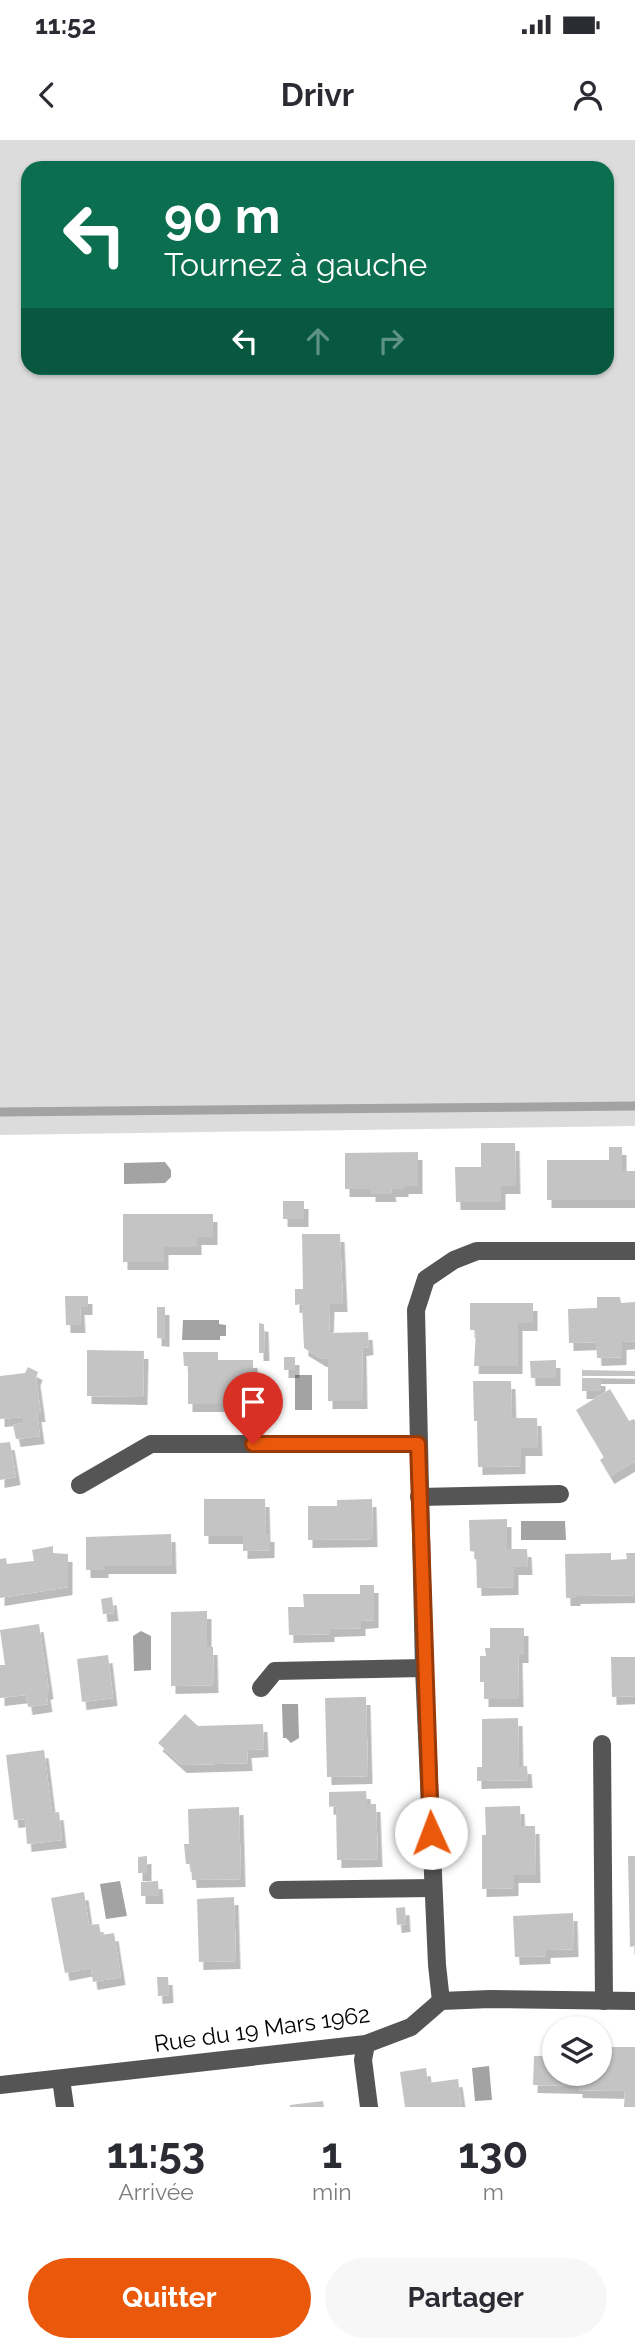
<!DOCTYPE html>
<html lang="fr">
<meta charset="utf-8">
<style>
body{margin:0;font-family:Raleway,sans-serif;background:#f7f7f7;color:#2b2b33;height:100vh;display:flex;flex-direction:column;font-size:26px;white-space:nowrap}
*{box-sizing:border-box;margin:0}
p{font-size:23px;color:#7c7c81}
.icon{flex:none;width:38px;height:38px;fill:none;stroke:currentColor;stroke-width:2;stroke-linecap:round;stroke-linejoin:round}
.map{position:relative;height:1967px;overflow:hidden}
.details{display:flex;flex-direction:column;background:#fff;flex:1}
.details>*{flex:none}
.guide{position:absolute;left:21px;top:21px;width:593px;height:214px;border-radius:21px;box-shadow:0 2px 5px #0004;background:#0b6e4f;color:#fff;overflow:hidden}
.tools{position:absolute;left:542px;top:1876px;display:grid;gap:14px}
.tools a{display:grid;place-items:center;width:70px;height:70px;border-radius:50%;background:#fff;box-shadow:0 2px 5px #0004;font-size:35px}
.pin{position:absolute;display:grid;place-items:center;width:60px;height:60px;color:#fff;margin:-72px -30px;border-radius:50% 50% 50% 0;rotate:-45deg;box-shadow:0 0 7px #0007}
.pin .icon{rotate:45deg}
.me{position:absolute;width:77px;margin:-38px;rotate:358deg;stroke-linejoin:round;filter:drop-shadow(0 0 5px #0008)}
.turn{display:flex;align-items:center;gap:24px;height:147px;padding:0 28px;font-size:32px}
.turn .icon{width:91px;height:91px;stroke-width:2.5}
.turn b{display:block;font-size:49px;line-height:60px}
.lanes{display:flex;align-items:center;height:66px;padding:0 28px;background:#0003;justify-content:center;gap:35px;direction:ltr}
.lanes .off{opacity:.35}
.eta{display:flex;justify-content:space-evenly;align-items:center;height:119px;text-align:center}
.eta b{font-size:42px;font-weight:700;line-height:49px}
.action{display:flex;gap:14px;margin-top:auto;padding:14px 28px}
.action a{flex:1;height:80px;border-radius:42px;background:#ea580c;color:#fff;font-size:28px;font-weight:700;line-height:80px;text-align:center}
.action a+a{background:#f7f7f7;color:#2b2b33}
.status{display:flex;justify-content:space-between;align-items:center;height:49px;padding:0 35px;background:#fff;direction:ltr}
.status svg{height:19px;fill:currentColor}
header{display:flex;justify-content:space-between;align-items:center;height:91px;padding:0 28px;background:#fff;font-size:32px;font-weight:700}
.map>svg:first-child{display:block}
.green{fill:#dcdcdc;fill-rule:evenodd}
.water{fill:#a3a3a3}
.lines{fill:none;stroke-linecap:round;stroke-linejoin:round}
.stream{stroke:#a3a3a3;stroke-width:9}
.building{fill:#c4c4c4;filter:url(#shadow)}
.minor{stroke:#555;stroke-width:18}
.route-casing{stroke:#983908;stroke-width:18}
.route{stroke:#ea580c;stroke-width:12}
.labels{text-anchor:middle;stroke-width:5;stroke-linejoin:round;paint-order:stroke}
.street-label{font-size:23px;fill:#000;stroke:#fff}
</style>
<div class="status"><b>11:52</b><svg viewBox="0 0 49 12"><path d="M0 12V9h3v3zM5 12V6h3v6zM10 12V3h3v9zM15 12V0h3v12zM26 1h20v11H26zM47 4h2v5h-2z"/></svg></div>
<header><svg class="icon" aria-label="back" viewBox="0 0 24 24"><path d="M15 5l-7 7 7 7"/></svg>Drivr<svg class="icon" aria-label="person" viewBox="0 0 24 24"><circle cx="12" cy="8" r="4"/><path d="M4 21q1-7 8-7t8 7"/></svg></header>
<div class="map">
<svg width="635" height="1967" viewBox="0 0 635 1967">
<defs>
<filter id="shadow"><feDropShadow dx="4.5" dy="8" stdDeviation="0" flood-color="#0004"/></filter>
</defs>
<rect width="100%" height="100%" fill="#fff"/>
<path class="green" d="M0,0H635V986L0,995ZM28,28H607V228H28Z"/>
<g class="water">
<path d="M165,1022L171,1030V1037L165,1043L124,1044V1023Z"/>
<path d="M183,1180H219V1184L226,1185V1196H220V1200H182Z"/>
<rect x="295" y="1235" width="17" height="35"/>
<path d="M521,1381H565L566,1400H521Z"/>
<path d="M141,1491L151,1496V1530L134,1531L133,1496Z"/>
<path d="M282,1564H298L299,1598L291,1603L286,1598H283Z"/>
<path d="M120,1741L127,1776L106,1779L100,1744Z"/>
<path d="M489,1926L492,1960L475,1961L472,1928Z"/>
</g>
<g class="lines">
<path class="stream" d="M0,972L635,966"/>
</g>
<g class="building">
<path d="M481,1003H515L516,1046H501V1062H456L455,1027H481Z"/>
<path d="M609,1007H622V1031H635V1060H547V1020H609Z"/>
<path d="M418,1012V1046H404V1049H391L392,1054H371V1049H345V1013Z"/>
<rect x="283" y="1061" width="21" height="18"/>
<path d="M123,1074H213V1097H197V1107H164V1122H123Z"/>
<path d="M302,1094H340L343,1164H330L329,1193L368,1192L369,1207L362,1208L363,1261H328V1219H322L304,1208L302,1164L295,1165V1149H303Z"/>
<path d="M65,1156H88V1167H80L81,1185H66Z"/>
<path d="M597,1157H620L621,1163L635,1162V1201L622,1202V1217L597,1218L596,1202L569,1203L568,1169L597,1168Z"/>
<path d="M470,1163H533V1183H518V1226H474L476,1190H470Z"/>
<path d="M157,1167H165V1199L157,1198Z"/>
<path d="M259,1183L264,1184L265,1213H259Z"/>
<path d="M87,1210L144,1211L143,1257L87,1256Z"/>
<path d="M183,1212H218V1220H253V1257H225L224,1264H188V1226H184Z"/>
<rect x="284" y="1217" width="11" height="13"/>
<path d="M556,1220V1238H531L530,1221Z"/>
<path d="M28,1227L38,1232L36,1238L41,1274H37L40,1296L16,1299L13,1285L22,1283V1277L0,1279V1236L25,1233Z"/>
<path d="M582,1230L635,1231V1236H582Z"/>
<rect x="582" y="1238" width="19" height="13"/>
<path d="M473,1241H511L512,1278H537L538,1308H521V1326L478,1327L477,1281H474Z"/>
<path d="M610,1249L629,1281L634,1279L635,1281V1321L610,1336L600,1320L604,1317L576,1270Z"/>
<path d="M10,1302L16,1337L0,1340V1303Z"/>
<path d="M204,1359H265L266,1394H270V1410L243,1411V1396H204Z"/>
<path d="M372,1359L373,1399L308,1400V1366H337V1360Z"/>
<path d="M507,1379V1409H527L528,1427H514V1447L477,1448L476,1412L470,1411L469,1380Z"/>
<path d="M171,1394L172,1426H104V1430H86V1397Z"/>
<path d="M53,1406V1413L68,1414V1447L0,1458V1419L6,1418L7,1424L34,1421L32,1410Z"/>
<path d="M611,1413V1420L627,1419L626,1413H635V1455L576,1456V1458H566L565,1414Z"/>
<path d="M360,1445H374V1480L361,1481V1488L330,1489V1494L289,1495L288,1467H304L303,1454H360Z"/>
<path d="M112,1457L114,1473L103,1474L101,1459Z"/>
<path d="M207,1471V1507H213L214,1545L171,1546V1472Z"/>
<path d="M39,1484L49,1551L46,1552L48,1564L28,1567L26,1555L0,1558V1525H5L0,1490Z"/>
<path d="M490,1488H524V1515H518L519,1559H484V1542H480V1516H486L485,1508H490Z"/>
<path d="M108,1515L113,1558L82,1562L77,1519Z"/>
<path d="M611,1517H635V1556L612,1557Z"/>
<path d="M361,1557H366L368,1636L327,1637L325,1558Z"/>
<path d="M185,1574L198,1586L263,1584L264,1609L247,1610L248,1623L182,1625L158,1603Z"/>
<path d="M518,1578L519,1626H527L528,1640L477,1641V1627H482V1579Z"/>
<path d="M44,1610L52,1673L59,1672L62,1700L27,1704L25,1679L14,1680L6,1615Z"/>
<path d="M366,1651L367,1664H376L378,1719L337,1720L336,1666L329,1667V1652Z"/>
<path d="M520,1666L521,1686H535L536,1735H514V1748L482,1749V1695H486L485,1667Z"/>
<path d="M239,1667L241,1739L192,1740L191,1724H186L184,1704H189L188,1669Z"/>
<path d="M147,1716V1733H138V1717Z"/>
<path d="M628,1716H635V1806L630,1807Z"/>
<path d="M158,1741L159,1756H141V1742Z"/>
<path d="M84,1752L89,1785L99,1784L101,1795L114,1793L121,1837L93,1842L91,1828L65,1833L51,1758Z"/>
<path d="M234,1757L236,1821L199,1822L197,1759Z"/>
<path d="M405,1767L406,1784L397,1785L396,1768Z"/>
<path d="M573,1773L574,1809L546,1810V1816L515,1817L513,1776Z"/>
<path d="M157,1837H168L169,1855L158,1856Z"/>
<path d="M608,1907H635V1967H624L625,1951L578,1950V1946L533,1945L534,1916H555V1934H600V1919H607Z"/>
<path d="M426,1928L428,1943L458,1939L462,1967H405L400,1932Z"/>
<path d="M323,1961L324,1967H290V1965Z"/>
</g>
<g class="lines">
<g class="minor">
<path d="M80,1345L151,1304H418"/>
<path d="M419,1357L560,1354"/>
<path d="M261,1548L275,1531L424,1528"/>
<path d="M602,1604L604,1861"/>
<path d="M278,1750L433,1748"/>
<path d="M441,1861L437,1825L424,1528L416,1170L426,1139L454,1120L477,1111H635"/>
<path d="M366,1904L363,1920L369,1967"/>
<path d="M61,1939L65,1967"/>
<path d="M0,1945L366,1904L411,1887L441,1861L490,1859L635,1861"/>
</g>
</g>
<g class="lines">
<g class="route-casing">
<path id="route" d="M253,1304H418L431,1693"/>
</g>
<use href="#route" class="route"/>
</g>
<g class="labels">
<g class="street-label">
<text transform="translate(262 1889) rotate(-8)" y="8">Rue du 19 Mars 1962</text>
</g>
</g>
</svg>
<div class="tools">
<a><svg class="icon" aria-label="layers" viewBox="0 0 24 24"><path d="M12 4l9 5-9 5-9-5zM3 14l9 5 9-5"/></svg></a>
</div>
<div class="pin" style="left:253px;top:1304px;background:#d93025"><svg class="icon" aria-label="arrive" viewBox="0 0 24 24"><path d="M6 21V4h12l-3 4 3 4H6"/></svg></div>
<svg class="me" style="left:431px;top:1693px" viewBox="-20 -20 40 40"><circle r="19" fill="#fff"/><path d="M0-13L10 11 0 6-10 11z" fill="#ea580c"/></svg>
<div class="guide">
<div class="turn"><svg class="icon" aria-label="left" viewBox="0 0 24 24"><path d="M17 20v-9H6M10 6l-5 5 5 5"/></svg><div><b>90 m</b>Tournez à gauche</div></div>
<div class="lanes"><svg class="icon" aria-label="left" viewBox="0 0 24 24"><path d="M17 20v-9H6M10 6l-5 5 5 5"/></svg><svg class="icon off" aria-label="ahead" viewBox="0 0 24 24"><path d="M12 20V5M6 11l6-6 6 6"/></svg><svg class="icon off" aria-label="right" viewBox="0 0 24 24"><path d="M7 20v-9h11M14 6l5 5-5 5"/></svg></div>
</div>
</div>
<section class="details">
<div class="eta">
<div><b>11:53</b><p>Arrivée</p></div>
<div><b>1</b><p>min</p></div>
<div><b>130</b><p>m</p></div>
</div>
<div class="action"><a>Quitter</a><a>Partager</a></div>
</section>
